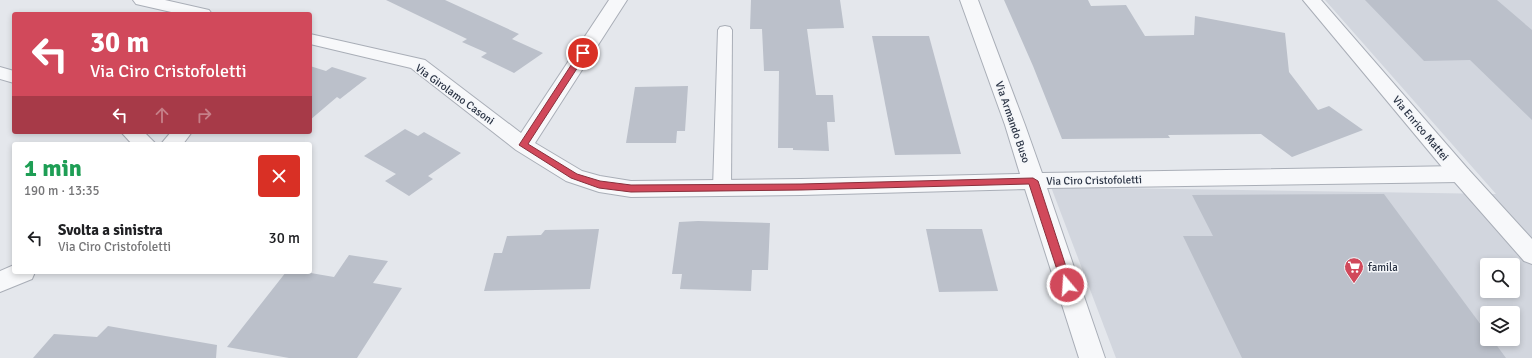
<!DOCTYPE html>
<html lang="it">
<meta charset="utf-8">
<style>
body{margin:0;font-family:Signika,sans-serif;background:#f2f2f2;color:#202124;height:100vh;display:flex;flex-direction:column;font-size:15px;white-space:nowrap}
*{box-sizing:border-box;margin:0}
p{font-size:13px;color:#757577}
.icon{flex:none;width:22px;height:22px;fill:none;stroke:currentColor;stroke-width:2;stroke-linecap:round;stroke-linejoin:round}
.map{position:relative;flex:1;overflow:hidden}
.drawer{position:absolute;left:12px;top:142px;width:300px;height:132px;display:flex;flex-direction:column;background:#fff;border-radius:4px;box-shadow:0 2px 6px #0003}
.drawer>*{flex:none}
.guide{position:absolute;left:12px;top:12px;width:300px;height:122px;border-radius:4px;box-shadow:0 2px 6px #0003;background:#d1495b;color:#fff;overflow:hidden}
.fabs{position:absolute;left:1480px;top:258px;display:grid;gap:8px}
.fabs a{display:grid;place-items:center;width:40px;height:40px;border-radius:4px;background:#fff;box-shadow:0 2px 6px #0003;font-size:20px}
.pin{position:absolute;display:grid;place-items:center;width:34px;height:34px;color:#fff;margin:-17px;border:2px solid #fff;border-radius:50%;box-shadow:0 1px 4px #0007}
.me{position:absolute;width:44px;margin:-22px;rotate:342deg;stroke-linejoin:round;filter:drop-shadow(0 0 3px #0008)}
.turn{display:flex;align-items:center;gap:14px;height:84px;padding:0 12px;font-size:18px}
.turn .icon{width:52px;height:52px;stroke-width:2.5}
.turn b{display:block;font-size:28px;line-height:34px}
.lanes{display:flex;align-items:center;height:38px;padding:0 12px;background:#0003;justify-content:center;gap:20px;direction:ltr}
.lanes .off{opacity:.35}
.round{display:grid;place-items:center;flex:none;width:42px;height:42px;border-radius:4px;background:#f2f2f2}
.headline{display:flex;align-items:center;justify-content:space-between;height:68px;padding:0 12px}
h1{font-size:24px;font-weight:700;line-height:30px;color:#1e9e55}
ul{padding:0;list-style:none}
li{display:flex;align-items:center;gap:12px;height:56px;padding:0 12px}
li div{flex:1}
li b{display:block;font-size:15px}
li em{font-style:normal}
.map>svg:first-child{display:block}
.built{fill:#d2d6de;fill-rule:evenodd}
.building{fill:#bbc0ca}
.lines{fill:none;stroke-linecap:round;stroke-linejoin:round}
.service-casing{stroke:#a9aeb7;stroke-width:2}
.minor-casing{stroke:#a9aeb7;stroke-width:2}
.tertiary-casing{stroke:#a9aeb7;stroke-width:2}
.service{fill:#f7f8fa;fill-rule:evenodd}
.minor{fill:#f7f8fa;fill-rule:evenodd}
.tertiary{fill:#f7f8fa;fill-rule:evenodd}
.route{fill:#d1495b;stroke:#882f3b}
.labels{text-anchor:middle;stroke-width:3;stroke-linejoin:round;paint-order:stroke}
.street-label{font-size:11px;fill:#2b3445;stroke:#f4f6f9}
.poi-label{font-size:11px;fill:#2b3445;stroke:#f4f6f9;text-anchor:start}
</style>
<div class="map">
<svg width="1532" height="358" viewBox="0 0 1532 358">
<rect width="100%" height="100%" fill="#e4e7ec"/>
<path class="built" d="M1325,0H1532V358H1116L1051,187L1496,194ZM1487,265H1513V291H1487ZM1487,313H1513V339H1487Z"/>
<g class="building">
<path d="M386,0H445L519,34L512,39L543,53L514,73L481,57L487,53L462,42L467,39Z"/>
<path d="M751,0H840L844,28L807,29L816,95H833L835,122H827L829,151L793,150V148H778L779,71H764L762,29H750Z"/>
<path d="M1004,0H1088L1091,6L1126,5L1145,36L1194,35L1195,16L1285,33L1289,72L1318,110L1329,106L1363,130L1292,157L1261,134L1168,135L1170,138L1062,139L1033,66Z"/>
<path d="M1365,0H1497L1532,30V120L1470,60L1424,61Z"/>
<path d="M872,36H929L961,154L895,155Z"/>
<path d="M310,66L326,71L332,67L367,78L340,99L337,97L310,120Z"/>
<path d="M688,86L685,131H677L676,143H626L635,87Z"/>
<path d="M405,129L418,136L424,132L461,153L428,176L433,179L409,196L385,181L396,174L364,156Z"/>
<path d="M1384,194L1487,333V339H1492L1506,358H1242L1183,236H1213L1192,195Z"/>
<path d="M698,221L770,223L768,270H752L751,291L680,289L682,274H672L679,222Z"/>
<path d="M599,229L590,289L484,291L494,253H502L507,236L541,235L545,230Z"/>
<path d="M926,229H982L998,291L939,292Z"/>
<path d="M349,255L388,261L373,283L402,288L357,358H289L227,347L286,272H305L334,277Z"/>
<path d="M108,326L217,345L216,358H33L54,334L97,337Z"/>
</g>
<g class="lines">
<g class="service-casing">
<path id="service" d="M725,26L730,27L732,30L731,188L728,193L722,194L716,193L713,188L718,30L720,27Z"/>
</g>
<g class="minor-casing">
<g id="minor">
<path d="M133,0H165L209,10L212,14H180L136,4Z"/>
<path d="M609,0H627L535,143L582,171L600,176L631,181L801,179L1020,174L1005,125L960,0H978L1025,125L1042,173L1460,166L1468,169L1471,174L1468,179L1460,182L1047,188L1105,358H1079L1025,189L801,195L631,197L599,192L566,181L516,150L411,68L310,44V34L425,60L521,133Z"/>
<path d="M0,67L14,71V83L0,79Z"/>
<path d="M121,132H144L156,144H132Z"/>
<path d="M171,132H192L183,144H161Z"/>
<path d="M14,265V272H35L32,279L0,292V271Z"/>
</g>
</g>
<g class="tertiary-casing">
<path id="tertiary" d="M1303,0H1321L1468,169L1532,239V264L1524,261L1452,179Z"/>
</g>
<use href="#service" class="service"/>
<use href="#minor" class="minor"/>
<use href="#tertiary" class="tertiary"/>
</g>
<path class="route" d="M583,50L587,53L528,144L577,174L600,181L631,185L801,184L1033,178L1038,181L1072,285L1071,288H1064L1062,285L1029,184L801,190L631,192L599,188L571,178L519,145L579,53Z"/>
<defs>
<g id="supermarket-pin" transform="scale(1)"><path d="M0 17L-7.5 6A9.5 9.5 0 1 1 7.5 6Z" fill="#d1495b" stroke="#f4f6f9"/><path d="M-6-5.5h2.5l.6 2H6L4.5 2H-2.5L-4.4-4H-6ZM-1.5 3.2a1.3 1.3 0 1 0 .1 0ZM3 3.2a1.3 1.3 0 1 0 .1 0Z" fill="#fff"/></g>
</defs>
<g fill-rule="evenodd">
<use href="#supermarket-pin" x="1354" y="267"/>
</g>
<g class="labels">
<g class="street-label">
<text transform="translate(455 94) rotate(36)" y="4">Via Girolamo Casoni</text>
<text transform="translate(1013 122) rotate(71)" y="4">Via Armando Buso</text>
<text transform="translate(1421 128) rotate(50)" y="4">Via Enrico Mattei</text>
<text transform="translate(1094 180) rotate(-1)" y="4">Via Ciro Cristofoletti</text>
</g>
<g class="poi-label">
<text x="1368" y="271">famila</text>
</g>
</g>
</svg>
<div class="fabs">
<a><svg class="icon" aria-label="search" viewBox="0 0 24 24"><circle cx="10" cy="10" r="6"/><path d="M15 15l6 6"/></svg></a>
<a><svg class="icon" aria-label="layers" viewBox="0 0 24 24"><path d="M12 4l9 5-9 5-9-5zM3 14l9 5 9-5"/></svg></a>
</div>
<div class="pin" style="left:583px;top:53px;background:#d93025"><svg class="icon" aria-label="arrive" viewBox="0 0 24 24"><path d="M6 21V4h12l-3 4 3 4H6"/></svg></div>
<svg class="me" style="left:1067px;top:285px" viewBox="-20 -20 40 40"><circle r="17" fill="#d1495b" stroke="#fff" stroke-width="3"/><path d="M0-11L8 9 0 5-8 9z" fill="#fff"/></svg>
<div class="guide">
<div class="turn"><svg class="icon" aria-label="left" viewBox="0 0 24 24"><path d="M17 20v-9H6M10 6l-5 5 5 5"/></svg><div><b>30 m</b>Via Ciro Cristofoletti</div></div>
<div class="lanes"><svg class="icon" aria-label="left" viewBox="0 0 24 24"><path d="M17 20v-9H6M10 6l-5 5 5 5"/></svg><svg class="icon off" aria-label="ahead" viewBox="0 0 24 24"><path d="M12 20V5M6 11l6-6 6 6"/></svg><svg class="icon off" aria-label="right" viewBox="0 0 24 24"><path d="M7 20v-9h11M14 6l5 5-5 5"/></svg></div>
</div>
<section class="drawer">
<div class="headline"><div><h1>1 min</h1><p>190 m · 13:35</p></div><a class="round" style="background:#d93025;color:#fff"><svg class="icon" aria-label="close" viewBox="0 0 24 24"><path d="M6 6l12 12M18 6L6 18"/></svg></a></div>
<ul>
<li><svg class="icon" aria-label="left" viewBox="0 0 24 24"><path d="M17 20v-9H6M10 6l-5 5 5 5"/></svg><div><b>Svolta a sinistra</b><p>Via Ciro Cristofoletti</p></div><em>30 m</em></li>
</ul>
</section>
</div>
